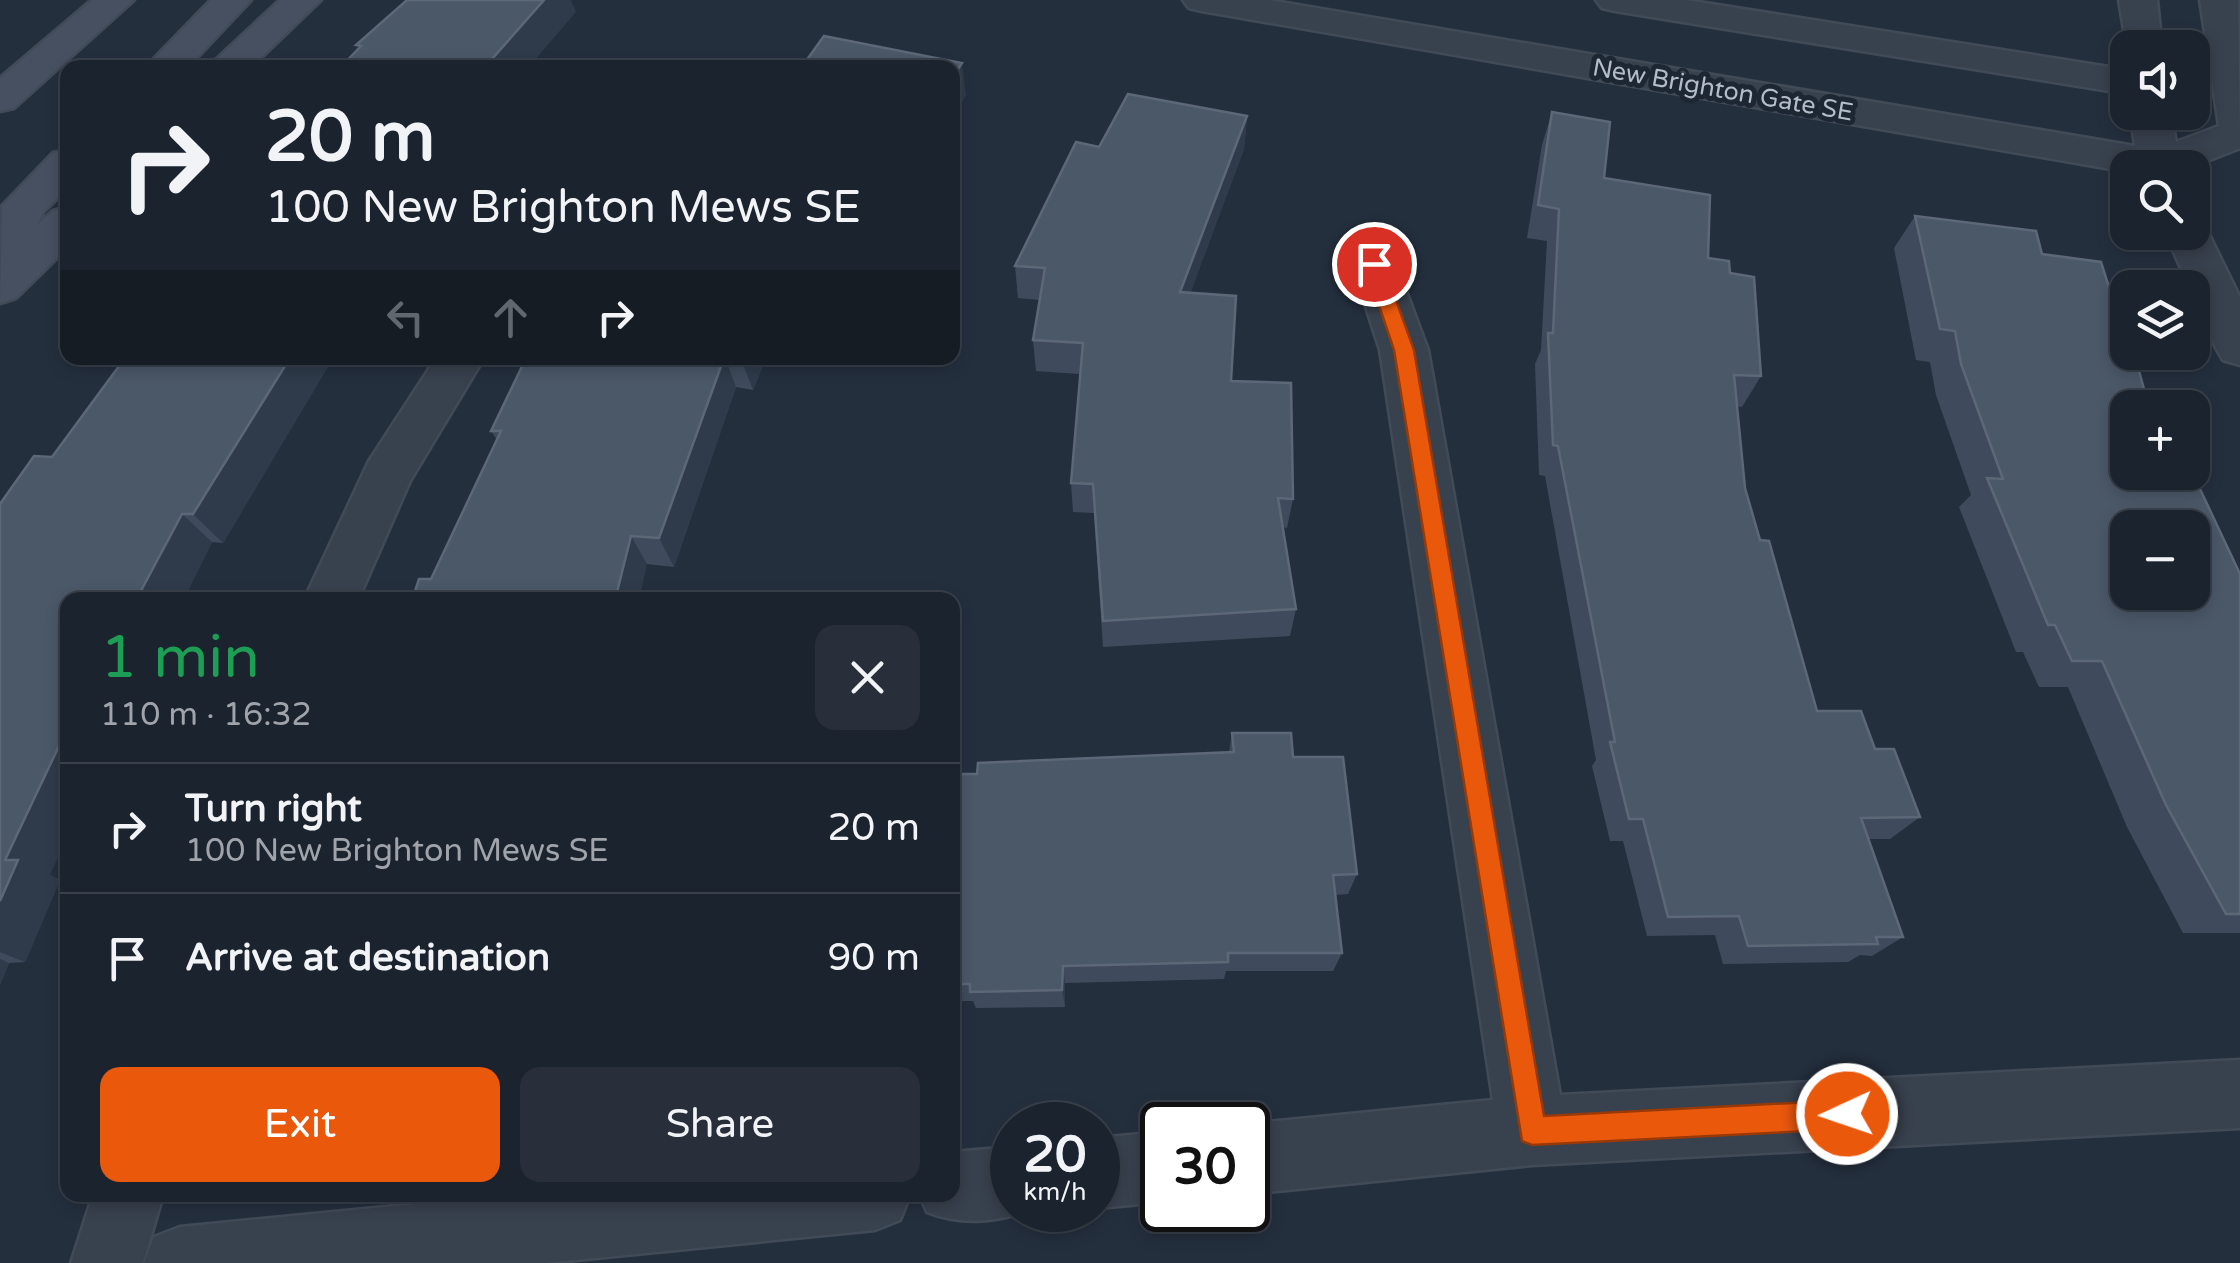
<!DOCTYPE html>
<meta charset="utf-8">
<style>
body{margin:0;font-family:"Varela Round",sans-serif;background:#282f3a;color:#f1f3f6;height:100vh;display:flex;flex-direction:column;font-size:38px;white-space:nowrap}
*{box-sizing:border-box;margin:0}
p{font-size:32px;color:#a0a4aa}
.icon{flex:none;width:55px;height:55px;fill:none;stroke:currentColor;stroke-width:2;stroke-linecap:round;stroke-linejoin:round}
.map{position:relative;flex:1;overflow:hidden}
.drawer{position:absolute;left:60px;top:592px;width:900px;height:610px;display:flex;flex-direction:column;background:#1b232e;border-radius:20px;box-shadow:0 5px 15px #0003,0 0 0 2px #39404a}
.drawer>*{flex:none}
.guide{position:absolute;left:60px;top:60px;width:900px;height:305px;border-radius:20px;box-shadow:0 5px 15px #0003,0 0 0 2px #39404a;background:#1b232e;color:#f1f3f6;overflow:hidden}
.controls{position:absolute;left:2110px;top:30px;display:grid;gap:20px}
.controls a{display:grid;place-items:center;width:100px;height:100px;border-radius:20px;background:#1b232e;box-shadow:0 5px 15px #0003,0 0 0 2px #39404a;font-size:50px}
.speed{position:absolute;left:990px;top:1102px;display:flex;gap:20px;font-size:50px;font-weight:700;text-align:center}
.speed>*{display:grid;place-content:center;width:130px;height:130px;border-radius:50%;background:#1b232e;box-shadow:0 5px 15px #0003,0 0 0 2px #39404a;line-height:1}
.speed small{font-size:25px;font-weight:400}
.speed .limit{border:5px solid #111;border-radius:15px;background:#fff;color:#111}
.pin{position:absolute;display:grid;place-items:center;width:85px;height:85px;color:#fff;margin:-42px;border:5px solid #fff;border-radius:50%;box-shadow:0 2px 10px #0007}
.me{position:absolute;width:110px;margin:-55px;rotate:267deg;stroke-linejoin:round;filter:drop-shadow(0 0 8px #0008)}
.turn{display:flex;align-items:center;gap:35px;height:210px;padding:0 40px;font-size:45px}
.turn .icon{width:130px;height:130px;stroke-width:2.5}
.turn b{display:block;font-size:70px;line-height:85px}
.lanes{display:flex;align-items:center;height:95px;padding:0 40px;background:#0003;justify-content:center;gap:50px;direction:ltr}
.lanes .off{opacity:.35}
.round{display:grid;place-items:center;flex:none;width:105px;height:105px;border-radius:20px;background:#282f3a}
.overview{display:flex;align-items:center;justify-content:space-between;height:170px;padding:0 40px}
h1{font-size:60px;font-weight:600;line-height:75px;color:#1e9e55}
.action{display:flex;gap:20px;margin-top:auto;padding:20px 40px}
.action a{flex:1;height:115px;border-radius:20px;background:#ea580c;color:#fff;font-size:40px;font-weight:600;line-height:115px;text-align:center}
.action a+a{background:#282f3a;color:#f1f3f6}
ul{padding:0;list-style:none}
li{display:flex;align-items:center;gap:30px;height:130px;padding:0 40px;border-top:2px solid #39404a}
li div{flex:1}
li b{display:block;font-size:38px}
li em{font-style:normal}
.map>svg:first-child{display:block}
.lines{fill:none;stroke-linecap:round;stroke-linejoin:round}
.minor-casing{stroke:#414a57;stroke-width:5}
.tertiary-casing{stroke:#414a57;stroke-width:5}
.secondary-casing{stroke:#414a57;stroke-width:5}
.minor{fill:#38414e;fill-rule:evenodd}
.tertiary{fill:#38414e;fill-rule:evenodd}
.secondary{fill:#465061;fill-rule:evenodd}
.wall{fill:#3f4b5c}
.shaded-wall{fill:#2f3b4b}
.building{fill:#4b5868;stroke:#5c6777;stroke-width:2.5;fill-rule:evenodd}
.route{fill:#ea580c;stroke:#983908;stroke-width:2.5}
.labels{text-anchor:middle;stroke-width:10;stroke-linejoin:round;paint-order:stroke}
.far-street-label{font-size:25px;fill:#b4bcc9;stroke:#1d2633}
</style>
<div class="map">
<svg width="2240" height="1263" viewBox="0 0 2240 1263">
<rect width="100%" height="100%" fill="#242f3e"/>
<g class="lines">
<g class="minor-casing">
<g id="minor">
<path d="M1374,249L1390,253L1396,264L1428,350L1560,1095L2240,1060V1128L1532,1165L1248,1194V1124L1493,1100L1380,350L1352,264L1358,253Z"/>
<path d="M436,358H484L410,481L358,600H304L369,461Z"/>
<path d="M1162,1132V1202L1098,1208V1138Z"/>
<path d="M1012,1147V1210H1029C997,1223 959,1225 927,1212L920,1195H952V1152Z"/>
<path d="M93,1195H163L143,1263H71Z"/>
<path d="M509,1195H910L900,1220L875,1230L546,1263H144L154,1237L180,1227Z"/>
</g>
</g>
<g class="tertiary-casing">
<g id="tertiary">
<path d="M1183,0H1268L2135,146L2130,112H2170L2176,142L2219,126L2200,0H2238L2240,148L2189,168H2128V172L1202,11L1189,8Z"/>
<path d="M1596,0H1686L2128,70V94L1615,11L1602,8Z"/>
<path d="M2119,0H2157L2162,48H2128V54Z"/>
<path d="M2192,219L2203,222L2240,298V365L2223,360L2216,348L2165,232H2192Z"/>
</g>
</g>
<g class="secondary-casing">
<g id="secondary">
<path d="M92,0H134L14,108L0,111V78Z"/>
<path d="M211,0H251L187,68H145Z"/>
<path d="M280,0H321L250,68H207Z"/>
<path d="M68,150V188L43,212L38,224L53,211L68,207V247L16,298L0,303L2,206L53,153Z"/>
</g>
</g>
<use href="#minor" class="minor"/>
<use href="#tertiary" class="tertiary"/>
<use href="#secondary" class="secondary"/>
</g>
<g class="wall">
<path d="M1552,112L1604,178L1730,273L1761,376L1742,407L1737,406L1745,488L1760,540L1817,711L1875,749L1920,817L1890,839H1869L1903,937L1872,956L1860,955L1848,962L1723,964L1715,935L1647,936L1623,841H1610L1592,766L1596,760L1545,476L1539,475L1535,364L1541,350L1547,241L1527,238L1542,145Z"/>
<path d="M1247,116L1244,149L1190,293L1231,381L1293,499L1287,528L1282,527L1296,609L1290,636L1103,647L1094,513L1073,512L1071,483L1080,374L1036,371L1033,340L1040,300L1018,298L1015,266L1099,147Z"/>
<path d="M1915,216L2042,254L2118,316L2149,408L2240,574V933H2183L2127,827L2068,687H2039L2023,652H2016L1959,507L1971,495L1936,395L1930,362L1916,360L1894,248Z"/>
<path d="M125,358H333L223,543L212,542L183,600H68L50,875L60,880L25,962L9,963L0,985V504L52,457Z"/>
<path d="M526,358H766L753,390L736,387L674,567L647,564L431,579L497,440L491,431Z"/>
<path d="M1232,733L1357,874L1348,894L1335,895L1342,953L1333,971H1226L1224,979L1065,983V1007L976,1008L973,1001H952V774H977L1229,752Z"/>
</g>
<g class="shaded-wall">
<path d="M544,0H571L576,12L528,68H484Z"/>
<path d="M962,63L966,96L952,118V78Z"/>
<path d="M1247,116L1244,149L1179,324L1180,292Z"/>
<path d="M290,358H333L223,543L193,514Z"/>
<path d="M725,358L736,387L674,567L659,538Z"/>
<path d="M742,358H766L753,390L741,359Z"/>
<path d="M182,514L212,542L183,600H136Z"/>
<path d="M631,536L647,564L639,600H615Z"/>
<path d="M68,727V835L50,875L60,880L25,962L0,952V901L5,860Z"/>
<path d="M0,959L9,963L0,985Z"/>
<path d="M1063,966L1065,983V1007L1062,990Z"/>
</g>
<g class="building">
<path d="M407,0H544L484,68H340L361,46L356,45Z"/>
<path d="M824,36L962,63L952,78V68H801Z"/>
<path d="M1128,94L1247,116L1180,292L1236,296L1231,381L1291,383L1293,499L1278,498L1296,609L1103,621L1093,484L1071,483L1083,343L1033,340L1045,268L1015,266L1076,142L1099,147Z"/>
<path d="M1552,112L1610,122L1604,178L1710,195L1708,258L1729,261L1730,273L1754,277L1761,376L1734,375L1745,488L1760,540L1769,541L1817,711H1861L1875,749H1894L1920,817L1861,818L1903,937H1876L1878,944L1748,946L1739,916L1668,917L1643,819H1629L1610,742H1615L1558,446L1553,445L1548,333H1553L1559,209L1538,205Z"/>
<path d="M1915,216L2036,231L2042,254L2101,262L2118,316L2123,317L2128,332V352H2134L2149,408H2128V472H2192L2240,574V914H2226L2166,805L2102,661H2072L2055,625H2048L1987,478L2003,479L1961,364L1955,331L1940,329ZM2128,528H2192V592H2128Z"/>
<path d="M125,358H290L193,514H182L136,600H68V727L5,860H18L0,901V504L34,456L52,457Z"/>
<path d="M526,358H724L659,538L631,536L615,600H412L419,579H431L501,431H491Z"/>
<path d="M1232,733H1291L1293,757H1343L1357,874L1333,875L1342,953H1228V962L1063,966L1062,990L970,992V984H952V774H977L978,763L1234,752Z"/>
</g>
<path class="route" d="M1374,257L1383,264L1414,350L1544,1116L1847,1100L1857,1104L1861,1114L1857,1125L1847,1129L1532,1145L1522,1141L1394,350L1365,264Z"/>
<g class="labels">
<g class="far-street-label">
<text transform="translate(1723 89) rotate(10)" y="9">New Brighton Gate SE</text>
</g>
</g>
</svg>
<div class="controls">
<a><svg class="icon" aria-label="sound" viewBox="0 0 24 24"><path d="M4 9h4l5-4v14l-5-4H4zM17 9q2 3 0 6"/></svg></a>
<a><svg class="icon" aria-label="search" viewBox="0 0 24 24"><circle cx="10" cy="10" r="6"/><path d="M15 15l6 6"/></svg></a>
<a><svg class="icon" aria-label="layers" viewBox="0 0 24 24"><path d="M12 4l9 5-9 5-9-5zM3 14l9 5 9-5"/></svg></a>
<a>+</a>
<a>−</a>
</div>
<div class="speed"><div>20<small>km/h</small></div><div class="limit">30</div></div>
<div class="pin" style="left:1374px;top:264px;background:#d93025"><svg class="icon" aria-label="arrive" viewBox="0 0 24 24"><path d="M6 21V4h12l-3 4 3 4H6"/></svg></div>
<svg class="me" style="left:1847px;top:1114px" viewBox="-20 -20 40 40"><circle r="17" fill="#ea580c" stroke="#fff" stroke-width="3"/><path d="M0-11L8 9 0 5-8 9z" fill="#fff"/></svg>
<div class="guide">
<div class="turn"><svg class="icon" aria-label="right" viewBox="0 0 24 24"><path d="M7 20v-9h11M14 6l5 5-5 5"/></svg><div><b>20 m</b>100 New Brighton Mews SE</div></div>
<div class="lanes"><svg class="icon off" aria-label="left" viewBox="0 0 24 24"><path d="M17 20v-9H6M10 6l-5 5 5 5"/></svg><svg class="icon off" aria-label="ahead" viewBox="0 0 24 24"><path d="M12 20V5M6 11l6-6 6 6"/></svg><svg class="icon" aria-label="right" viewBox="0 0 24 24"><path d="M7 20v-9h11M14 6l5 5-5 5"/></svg></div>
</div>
<section class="drawer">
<div class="overview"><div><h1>1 min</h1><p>110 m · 16:32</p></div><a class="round"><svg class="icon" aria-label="close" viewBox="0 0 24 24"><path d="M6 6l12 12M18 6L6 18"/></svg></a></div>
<ul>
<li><svg class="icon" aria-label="right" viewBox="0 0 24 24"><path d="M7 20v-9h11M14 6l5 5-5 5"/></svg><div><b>Turn right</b><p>100 New Brighton Mews SE</p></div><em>20 m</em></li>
<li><svg class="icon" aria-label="arrive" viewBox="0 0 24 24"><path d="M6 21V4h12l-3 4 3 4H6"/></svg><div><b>Arrive at destination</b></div><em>90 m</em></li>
</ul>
<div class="action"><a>Exit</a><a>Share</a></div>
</section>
</div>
